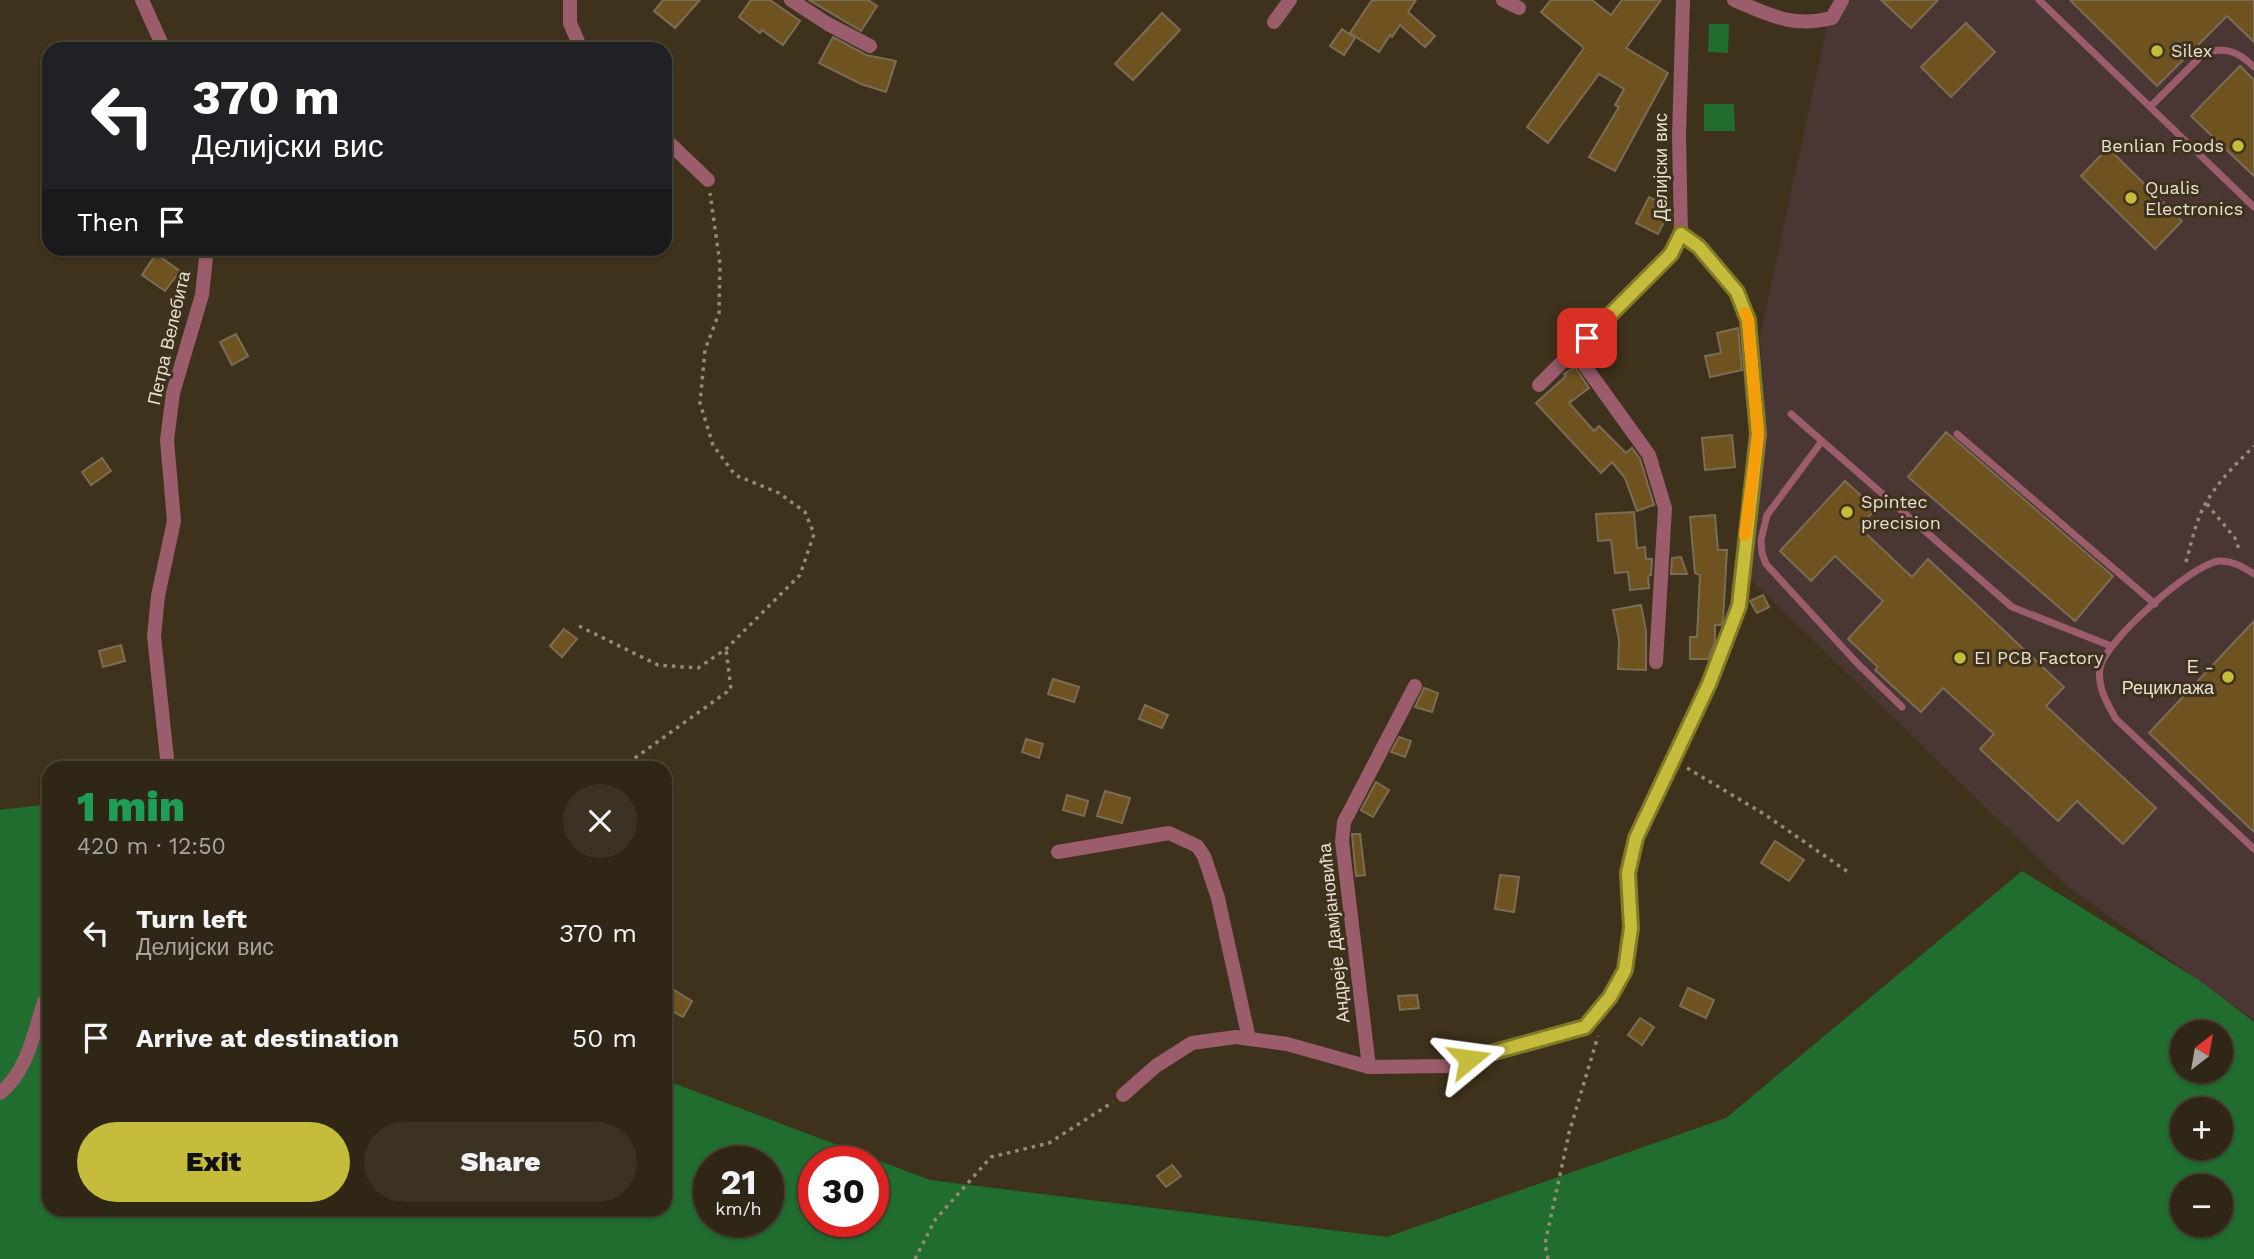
<!DOCTYPE html>
<meta charset="utf-8">
<style>
body{margin:0;font-family:"Work Sans",sans-serif;background:#3b3222;color:#f1f3f6;height:100vh;display:flex;flex-direction:column;font-size:26px;white-space:nowrap}
*{box-sizing:border-box;margin:0}
p{font-size:23px;color:#a7a5a0}
.icon{flex:none;width:38px;height:38px;fill:none;stroke:currentColor;stroke-width:2;stroke-linecap:round;stroke-linejoin:round}
.map{position:relative;flex:1;overflow:hidden}
.sheet{position:absolute;left:42px;top:761px;width:630px;height:455px;display:flex;flex-direction:column;background:#2f2615;border-radius:21px;box-shadow:0 2px 5px #0004,0 0 0 2px #4a4334}
.sheet>*{flex:none}
.guide{position:absolute;left:42px;top:42px;width:630px;height:214px;border-radius:21px;box-shadow:0 2px 5px #0004,0 0 0 2px #4a4334;background:#202124;color:#fff;overflow:hidden}
.needle{width:46px;rotate:31deg}
.fabs{position:absolute;left:2170px;top:1020px;display:grid;gap:14px}
.fabs a{display:grid;place-items:center;width:63px;height:63px;border-radius:50%;background:#2f2615;box-shadow:0 2px 5px #0004,0 0 0 2px #4a4334;font-size:35px}
.speed{position:absolute;left:693px;top:1146px;display:flex;gap:14px;font-size:35px;font-weight:700;text-align:center}
.speed>*{display:grid;place-content:center;width:91px;height:91px;border-radius:50%;background:#2f2615;box-shadow:0 2px 5px #0004,0 0 0 2px #4a4334;line-height:1}
.speed small{font-size:18px;font-weight:400}
.speed .limit{border:10px solid #d22;background:#fff;color:#111}
.pin{position:absolute;display:grid;place-items:center;width:60px;height:60px;color:#fff;margin:-30px;border-radius:14px;box-shadow:0 4px 10px #0006}
.me{position:absolute;width:77px;margin:-38px;rotate:74deg;stroke-linejoin:round;filter:drop-shadow(0 0 5px #0008)}
.turn{display:flex;align-items:center;gap:24px;height:147px;padding:0 35px;font-size:32px}
.turn .icon{width:91px;height:91px;stroke-width:2.5}
.turn b{display:block;font-size:49px;line-height:60px}
.then{display:flex;align-items:center;height:66px;padding:0 35px;background:#0003;gap:14px;font-size:26px}
.round{display:grid;place-items:center;flex:none;width:74px;height:74px;border-radius:37px;background:#3b3222}
.summary{display:flex;align-items:center;justify-content:space-between;height:119px;padding:0 35px}
h1{font-size:42px;font-weight:800;line-height:52px;color:#1e9e55}
.action{display:flex;gap:14px;margin-top:auto;padding:14px 35px}
.action a{flex:1;height:80px;border-radius:42px;background:#c6bc3c;color:#111;font-size:28px;font-weight:800;line-height:80px;text-align:center}
.action a+a{background:#3b3222;color:#f1f3f6}
ul{padding:0;list-style:none}
li{display:flex;align-items:center;gap:21px;height:105px;padding:0 35px}
li div{flex:1}
li b{display:block;font-size:26px}
li em{font-style:normal}
.map>svg:first-child{display:block}
.industrial{fill:#4a3632}
.green{fill:#216c2f;fill-rule:evenodd}
.building{fill:#6e5220;stroke:#7b6c55;stroke-width:2}
.lines{fill:none;stroke-linecap:round;stroke-linejoin:round}
.path{stroke:#948a78;stroke-width:3.5;stroke-dasharray:3.5 5;stroke-linecap:butt}
.lane{stroke:#9b5c6c;stroke-width:7}
.street{stroke:#9b5c6c;stroke-width:14}
.route-casing{stroke:#817a27;stroke-width:18}
.route{stroke:#c6bc3c;stroke-width:12}
.slow{stroke:#f59e0b;stroke-width:12}
.poi-dot{fill:#c6bc3c;stroke:#3f321c;stroke-width:2.5}
.labels{text-anchor:middle;stroke-width:6;stroke-linejoin:round;paint-order:stroke}
.poi-label{font-size:18px;fill:#e8e0d3;stroke:#3f321c;text-anchor:start}
.street-label{font-size:18px;fill:#e8e0d3;stroke:#3f321c}
</style>
<div class="map">
<svg width="2254" height="1259" viewBox="0 0 2254 1259">
<rect width="100%" height="100%" fill="#3f321c"/>
<path class="industrial" d="M1843,0H2254V1020L2067,886L1751,580L1750,545L1766,434L1760,336L1827,26Z"/>
<g class="green">
<path d="M1709,24H1729L1728,53L1708,52Z"/>
<path d="M1704,104H1734L1735,131H1704Z"/>
<path d="M49,804V1209H665V1080L930,1180L1387,1237L1726,1118L2022,871L2199,980L2254,1022V1259H0V810ZM2182,1032H2221V1071H2182ZM2182,1110H2221V1148H2182ZM709,1162H768V1222H709ZM814,1162H873V1222H814ZM2182,1186H2221V1225H2182Z"/>
</g>
<g class="building">
<path d="M663,0H700L675,28L654,11Z"/>
<path d="M751,0H770L800,21L783,45L762,30L760,33L739,17Z"/>
<path d="M809,0H868L877,6L861,31Z"/>
<path d="M1372,0H1416L1408,12L1435,36L1425,47L1400,25L1392,37L1390,35L1379,52L1350,33Z"/>
<path d="M1551,0H1592L1611,15L1622,0H1661L1626,48L1668,73L1615,171L1589,157L1619,107L1615,105L1624,89L1599,74L1548,143L1527,127L1584,48L1541,12Z"/>
<path d="M1881,0H1938L1911,28Z"/>
<path d="M2070,0H2254V42L2227,16L2157,86Z"/>
<path d="M1162,13L1180,30L1133,80L1115,64Z"/>
<path d="M1966,23L1995,52L1951,97L1921,67Z"/>
<path d="M1342,29L1355,38L1344,55L1330,46Z"/>
<path d="M833,37L866,55L896,61L886,92L861,84L819,63Z"/>
<path d="M2240,66L2254,80V176L2191,116Z"/>
<path d="M2108,148L2182,221L2155,249L2081,176Z"/>
<path d="M1649,197L1671,208L1658,234L1636,223Z"/>
<path d="M156,254L180,271L165,291L142,275Z"/>
<path d="M1738,328L1742,370L1710,377L1705,356L1721,353L1717,333Z"/>
<path d="M236,334L248,356L232,365L220,342Z"/>
<path d="M1575,367L1589,388L1569,403L1594,431L1599,426L1626,453L1632,448L1640,459L1654,505L1637,511L1625,478L1612,462L1601,473L1536,403L1566,376L1564,374Z"/>
<path d="M1946,432L2113,576L2075,621L1908,477Z"/>
<path d="M1732,435L1735,467L1705,470L1702,438Z"/>
<path d="M102,458L111,471L91,485L82,472Z"/>
<path d="M1845,481L1876,509L1859,527L1912,577L1928,559L2064,687L2046,706L2156,808L2123,844L2077,801L2058,821L1980,749L1994,734L1943,688L1921,712L1875,670L1878,667L1848,639L1883,601L1835,556L1811,581L1780,551Z"/>
<path d="M1634,512L1637,548L1645,547L1646,559H1652L1651,575L1648,576L1649,588L1630,590L1628,572L1615,573L1611,540L1598,541L1596,514Z"/>
<path d="M1715,515L1718,550H1727L1723,620L1721,625H1715V642L1708,659H1690V637H1697L1700,575L1695,573L1690,517Z"/>
<path d="M1681,557L1687,574H1671L1672,558Z"/>
<path d="M1763,595L1769,607L1757,613L1750,601Z"/>
<path d="M1641,605L1646,631V670L1618,669L1619,640L1613,610Z"/>
<path d="M2254,621V832L2149,733Z"/>
<path d="M564,629L577,639L562,657L550,646Z"/>
<path d="M121,645L125,661L103,667L99,651Z"/>
<path d="M1053,679L1079,687L1074,702L1048,694Z"/>
<path d="M1424,688L1438,693L1432,712L1415,707Z"/>
<path d="M1145,705L1168,715L1162,728L1139,719Z"/>
<path d="M1399,737L1411,741L1405,757L1391,752Z"/>
<path d="M1026,739L1043,744L1039,758L1022,752Z"/>
<path d="M1376,782L1389,790L1373,817L1361,810Z"/>
<path d="M1105,791L1130,798L1122,823L1097,816Z"/>
<path d="M1067,795L1088,801L1084,816L1063,810Z"/>
<path d="M1352,834H1360L1365,875L1356,876Z"/>
<path d="M1775,841L1804,860L1789,881L1761,863Z"/>
<path d="M1500,875L1519,877L1514,912L1495,909Z"/>
<path d="M1688,988L1714,1000L1706,1018L1680,1006Z"/>
<path d="M674,990L692,1001L683,1017L665,1007Z"/>
<path d="M1417,995L1419,1008L1400,1010L1398,996Z"/>
<path d="M1640,1018L1654,1027L1642,1045L1628,1035Z"/>
<path d="M1172,1165L1181,1176L1166,1187L1157,1176Z"/>
</g>
<g class="lines">
<g class="path">
<path d="M2207,504L2235,538L2240,552"/>
<path d="M2186,562C2190,548 2193,534 2198,520C2209,490 2232,468 2254,446"/>
<path d="M579,626L658,665L698,668L726,649L800,575L814,534L805,512L779,493L735,475L713,445L700,403L705,350L719,313L720,264L710,193"/>
<path d="M621,768L731,689L726,649"/>
<path d="M1687,768L1764,814L1848,872"/>
<path d="M915,1259L935,1220L991,1157L1049,1143L1113,1102"/>
<path d="M1548,1259L1545,1244L1569,1133L1598,1036"/>
</g>
<g class="lane">
<path d="M2039,0L2254,207"/>
<path d="M2150,107L2204,53C2225,46 2239,52 2254,67"/>
<path d="M1791,414L2012,607L2111,646"/>
<path d="M1957,434L2155,604"/>
<path d="M1822,441L1767,515L1761,540L1762,553L1766,564L1857,663L1902,707"/>
<path d="M2254,574C2244,567 2232,560 2219,561C2192,564 2105,641 2100,668C2097,687 2107,703 2116,719L2254,849"/>
</g>
<g class="street">
<path d="M142,0L164,49"/>
<path d="M570,0V23L581,49"/>
<path d="M791,0L828,24L870,46"/>
<path d="M1503,0L1519,8"/>
<path d="M1734,0C1770,15 1792,28 1832,18L1842,0"/>
<path d="M1274,22L1290,0"/>
<path d="M665,139L708,180"/>
<path d="M1587,340L1582,357L1585,366L1649,455L1665,508L1656,662"/>
<path d="M1539,385L1671,254L1681,235L1679,136L1683,0"/>
<path d="M168,768L154,636L158,596L174,521L167,440L173,393L202,295L207,248"/>
<path d="M1058,852L1169,833L1197,846L1204,856L1218,898L1249,1039"/>
<path d="M1369,1067L1342,841L1344,822L1415,686"/>
<path d="M0,1093C27,1072 34,1033 44,1002L49,997"/>
<path d="M1123,1095L1156,1066L1192,1043L1236,1037L1287,1044L1369,1067L1446,1066L1585,1027L1610,997L1625,970L1631,928L1628,873L1636,838L1709,684L1739,606L1757,434L1748,320L1737,293L1699,247L1681,235"/>
</g>
</g>
<g class="lines">
<g class="route-casing">
<path id="route" d="M1469,1059L1585,1027L1610,997L1625,970L1631,928L1628,873L1636,838L1709,684L1739,606L1758,434L1748,320L1737,292L1699,247L1681,234L1671,254L1587,338"/>
</g>
<use href="#route" class="route"/>
<path class="slow" d="M1745,535L1758,434L1748,320L1745,313"/>
</g>
<g class="poi-dot">
<circle cx="2157" cy="51" r="7"/>
<circle cx="2238" cy="146" r="7"/>
<circle cx="2131" cy="198" r="7"/>
<circle cx="1847" cy="512" r="7"/>
<circle cx="1960" cy="658" r="7"/>
<circle cx="2228" cy="677" r="7"/>
</g>
<g class="labels">
<g class="poi-label">
<text x="2171" y="57">Silex</text>
<text x="2224" y="152" text-anchor="end">Benlian Foods</text>
<text x="2145" y="194">Qualis<tspan x="2145" dy="21">Electronics</tspan></text>
<text x="1861" y="508">Spintec<tspan x="1861" dy="21">precision</tspan></text>
<text x="1974" y="664">EI PCB Factory</text>
<text x="2214" y="673" text-anchor="end">Е -<tspan x="2214" dy="21">Рециклажа</tspan></text>
</g>
<g class="street-label">
<text transform="translate(1661 167) rotate(-90)" y="6">Делијски вис</text>
<text transform="translate(169 338) rotate(-77)" y="6">Петра Велебита</text>
<text transform="translate(1334 933) rotate(-96)" y="6">Андреје Дамјановића</text>
</g>
</g>
</svg>
<div class="fabs">
<a><svg class="needle" viewBox="-14 -14 28 28"><path d="M0-13l5 13h-10z" fill="#e53935"/><path d="M0 13l5-13h-10z" fill="#a7a5a0"/></svg></a>
<a>+</a>
<a>−</a>
</div>
<div class="speed"><div>21<small>km/h</small></div><div class="limit">30</div></div>
<div class="pin" style="left:1587px;top:338px;background:#d93025"><svg class="icon" aria-label="arrive" viewBox="0 0 24 24"><path d="M6 21V4h12l-3 4 3 4H6"/></svg></div>
<svg class="me" style="left:1469px;top:1059px" viewBox="-20 -20 40 40"><path d="M0-17L14 15 0 8-14 15z" fill="#c6bc3c" stroke="#fff" stroke-width="4"/></svg>
<div class="guide">
<div class="turn"><svg class="icon" aria-label="left" viewBox="0 0 24 24"><path d="M17 20v-9H6M10 6l-5 5 5 5"/></svg><div><b>370 m</b>Делијски вис</div></div>
<div class="then">Then<svg class="icon" aria-label="arrive" viewBox="0 0 24 24"><path d="M6 21V4h12l-3 4 3 4H6"/></svg></div>
</div>
<section class="sheet">
<div class="summary"><div><h1>1 min</h1><p>420 m · 12:50</p></div><a class="round"><svg class="icon" aria-label="close" viewBox="0 0 24 24"><path d="M6 6l12 12M18 6L6 18"/></svg></a></div>
<ul>
<li><svg class="icon" aria-label="left" viewBox="0 0 24 24"><path d="M17 20v-9H6M10 6l-5 5 5 5"/></svg><div><b>Turn left</b><p>Делијски вис</p></div><em>370 m</em></li>
<li><svg class="icon" aria-label="arrive" viewBox="0 0 24 24"><path d="M6 21V4h12l-3 4 3 4H6"/></svg><div><b>Arrive at destination</b></div><em>50 m</em></li>
</ul>
<div class="action"><a>Exit</a><a>Share</a></div>
</section>
</div>
